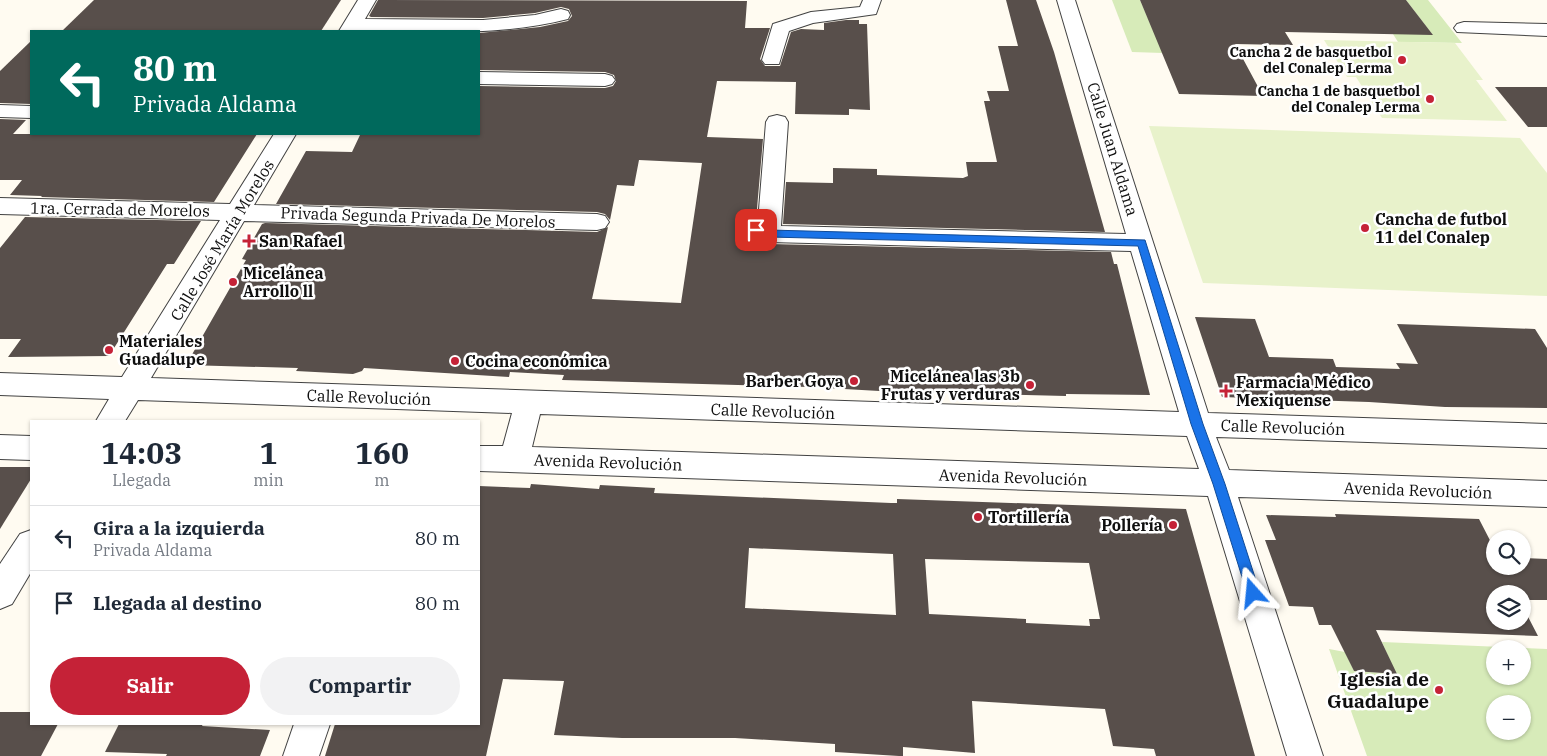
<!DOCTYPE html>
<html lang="es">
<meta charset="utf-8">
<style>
body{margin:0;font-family:"IBM Plex Serif",serif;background:#f2f2f3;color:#1f2937;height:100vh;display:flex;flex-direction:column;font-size:19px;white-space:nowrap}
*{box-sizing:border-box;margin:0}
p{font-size:16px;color:#747a83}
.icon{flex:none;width:28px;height:28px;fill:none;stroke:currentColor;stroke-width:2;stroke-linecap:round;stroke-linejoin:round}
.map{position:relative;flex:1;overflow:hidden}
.drawer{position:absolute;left:30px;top:420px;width:450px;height:305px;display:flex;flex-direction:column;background:#fff;border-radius:0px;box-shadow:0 1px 4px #0004}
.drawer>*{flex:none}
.guide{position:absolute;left:30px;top:30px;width:450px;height:105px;border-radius:0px;box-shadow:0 1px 4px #0004;background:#00695c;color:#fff;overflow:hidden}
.fabs{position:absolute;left:1486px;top:530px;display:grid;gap:10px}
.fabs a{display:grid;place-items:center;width:45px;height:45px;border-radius:50%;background:#fff;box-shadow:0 1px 4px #0004;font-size:25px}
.pin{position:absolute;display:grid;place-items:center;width:42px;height:42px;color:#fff;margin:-21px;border-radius:10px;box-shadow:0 2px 8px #0006}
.me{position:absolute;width:55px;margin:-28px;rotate:342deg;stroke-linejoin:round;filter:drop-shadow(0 0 4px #0008)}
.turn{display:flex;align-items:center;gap:18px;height:105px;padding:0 20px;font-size:22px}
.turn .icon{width:65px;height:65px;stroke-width:2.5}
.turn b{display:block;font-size:35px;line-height:42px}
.eta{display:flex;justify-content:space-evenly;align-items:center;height:85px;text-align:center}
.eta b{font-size:30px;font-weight:700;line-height:35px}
.cta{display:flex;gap:10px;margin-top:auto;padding:10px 20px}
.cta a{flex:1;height:58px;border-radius:30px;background:#c52237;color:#fff;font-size:20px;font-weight:700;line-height:58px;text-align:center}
.cta a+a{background:#f2f2f3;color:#1f2937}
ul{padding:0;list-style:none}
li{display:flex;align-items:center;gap:15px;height:65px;padding:0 20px;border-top:1px solid #e0e1e3}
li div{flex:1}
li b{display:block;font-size:19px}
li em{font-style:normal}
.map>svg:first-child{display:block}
.green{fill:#d7ebb9;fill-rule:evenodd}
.pitch{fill:#e8f2cb}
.building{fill:#584f4b;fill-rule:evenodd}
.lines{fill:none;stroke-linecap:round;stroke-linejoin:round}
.minor-casing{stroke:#424242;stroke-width:2}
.minor{fill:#fff;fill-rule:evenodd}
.route{fill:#1a73e8;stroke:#114b97}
.poi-dot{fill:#c52237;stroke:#fff;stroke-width:2}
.labels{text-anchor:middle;stroke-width:5;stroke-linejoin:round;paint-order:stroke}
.far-poi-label{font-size:14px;font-weight:bold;fill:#0f0f0f;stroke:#fff;text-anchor:end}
.street-label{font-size:16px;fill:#0f0f0f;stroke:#fff}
.poi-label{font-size:16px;font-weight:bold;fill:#0f0f0f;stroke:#fff;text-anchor:start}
.near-poi-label{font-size:19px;font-weight:bold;fill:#0f0f0f;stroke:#fff;text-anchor:end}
</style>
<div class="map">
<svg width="1547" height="756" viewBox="0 0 1547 756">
<rect width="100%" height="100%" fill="#fffbf1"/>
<g class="green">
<path d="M1112,0H1140L1163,53L1132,52Z"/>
<path d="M1406,0H1428L1462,43L1398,42L1393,34H1432Z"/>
<path d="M1382,642L1547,649V756H1367L1329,649L1345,652L1354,671L1396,674ZM1495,649H1522V676H1495ZM1495,704H1522V731H1495Z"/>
</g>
<g class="pitch">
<path d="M1324,40L1455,43L1483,80H1476L1507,121L1382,118L1356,77H1347Z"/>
<path d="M1149,126L1520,138L1547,173V296L1203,283Z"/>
</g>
<g class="building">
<path d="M94,0H341L321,31H62Z"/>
<path d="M378,0L747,1L745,28H770L760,59L765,66H780L791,32L801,29L824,30V23L846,20H859V24H867L870,110L849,109V115L795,114L796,82L717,81L707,137L763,139L756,220L748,222L742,229L746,237L769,244L1111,252L1114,264H1117L1150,395L1066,394V396L897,392L809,387L562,380L564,375L510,372L509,377L364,368L362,371L353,374L296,371L298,368L186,365L246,260L242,259L262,224L265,223L597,232L608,227L592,299L681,303L702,163L639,160L634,186L617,185L610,220L605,214L597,212L276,204L306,151L352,152L360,135L479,134V86L605,88L613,86L616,81L614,75L605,72L479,70V33L540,27L568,21L572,16L569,9L561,7L535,13L483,18L371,17L369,16Z"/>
<path d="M1006,0H1036L1054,52L1105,232L783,224L786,182L833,183V168L877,169V175L963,178L968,176L966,162H997L984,101H990L987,91H1009L998,46H1018Z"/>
<path d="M1140,0H1406L1433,35L1285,32L1293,45L1235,44L1263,96L1179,94Z"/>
<path d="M31,41V104L0,103V71Z"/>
<path d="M1495,87H1547V127H1528Z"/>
<path d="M0,119L26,120L13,134H257L214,202L41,197L42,196L10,195L22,180H0Z"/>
<path d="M25,217L201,221L174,264H167L109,356L8,357L21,339H0V248Z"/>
<path d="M1195,317L1255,319L1269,357L1333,359L1336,367L1400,369L1396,363L1418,364L1397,324L1535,329L1547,348V408L1445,407L1369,402L1222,397Z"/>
<path d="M0,467H31V479L0,529Z"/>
<path d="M531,484L599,489L600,485L655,488L654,493L891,503H897V499L1186,509L1255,756H1156L1154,749L1113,746L1105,709L972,701L975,753L903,747V756H899L835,752V744L735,738H622L554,735L564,681L503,679L486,756H325L335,724H479V486L530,488ZM749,548L893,554L896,615L745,608ZM925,559L1089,563L1100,619H1089L1090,626L1026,623V619L929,614Z"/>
<path d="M1335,514L1479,519L1495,550V566H1522V558L1547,559V600H1522V594H1495V621H1522V605L1538,636L1376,630L1397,674L1354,671L1331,625H1319L1313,607L1289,606L1265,540H1276L1266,515L1336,517Z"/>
<path d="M0,712H31V724H58L41,756H0Z"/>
<path d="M119,724H203L202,726L270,730L260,756H166L167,754L105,752Z"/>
</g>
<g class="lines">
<g class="minor-casing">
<g id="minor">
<path d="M358,0H376L365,19L483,20L535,15L561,9L568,11L570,15L568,19C493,38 414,31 339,31Z"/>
<path d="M863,0H881L876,14L813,23L789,31L779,64H765L762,60L773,24L811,12L860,7Z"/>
<path d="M1057,0H1075L1208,413L1547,424V448L1216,437L1229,470L1547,481V507L1238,497L1323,756H1287L1208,496L479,471V446H503L512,413L138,400L125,421H96L109,399L0,395V373L122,377L220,220L0,214V198L230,204L274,134H296L254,205L597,214L605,216L609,222L605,228L597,230L244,221L151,378L1179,412L1131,251L769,242L748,236L744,230L748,224L758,222L766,122L769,117L777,115L785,117L788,122L781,226L1126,234ZM540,414L1187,436L1199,469L532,447Z"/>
<path d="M1464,22L1547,24V36L1457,32L1454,28L1457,24Z"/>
<path d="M479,72L605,74L612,76L615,80L612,84L605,86L479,84Z"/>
<path d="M0,105L31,106V118L0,117Z"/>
<path d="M0,435L31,436V460L0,459Z"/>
<path d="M31,530V572L12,604L0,609V564L20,534Z"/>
<path d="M294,724H330L319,756H283Z"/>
</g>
</g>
<use href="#minor" class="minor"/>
</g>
<path class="route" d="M756,226L769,230L1145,240L1203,424L1225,484L1260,593L1258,597L1253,599L1249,597L1247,593L1213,484L1191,424L1138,246L769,237L753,232L751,230Z"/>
<g class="poi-dot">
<circle cx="1402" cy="60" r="5"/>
<circle cx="1430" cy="99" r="5"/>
<circle cx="1365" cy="228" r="5"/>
<path d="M246.5 233.5h5v5h5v5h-5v5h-5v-5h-5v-5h5z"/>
<circle cx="233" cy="282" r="5"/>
<circle cx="109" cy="350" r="5"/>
<circle cx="455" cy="361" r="5"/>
<circle cx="854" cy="381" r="5"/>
<circle cx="1030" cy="385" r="5"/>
<path d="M1223.5 383.5h5v5h5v5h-5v5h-5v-5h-5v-5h5z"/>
<circle cx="978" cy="517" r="5"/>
<circle cx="1173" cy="525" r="5"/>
<circle cx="1439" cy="690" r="5"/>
</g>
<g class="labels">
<g class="far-poi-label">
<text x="1392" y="57">Cancha 2 de basquetbol<tspan x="1392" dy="16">del Conalep Lerma</tspan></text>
<text x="1420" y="96">Cancha 1 de basquetbol<tspan x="1420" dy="16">del Conalep Lerma</tspan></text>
</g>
<g class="street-label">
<text transform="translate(1113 149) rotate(73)" y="6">Calle Juan Aldama</text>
<text transform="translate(120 209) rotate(1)" y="6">1ra. Cerrada de Morelos</text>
<text transform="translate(418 217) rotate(2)" y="6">Privada Segunda Privada De Morelos</text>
<text transform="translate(222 240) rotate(-59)" y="6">Calle José María Morelos</text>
<text transform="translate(369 397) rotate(2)" y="6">Calle Revolución</text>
<text transform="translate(773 411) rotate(2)" y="6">Calle Revolución</text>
<text transform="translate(1283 427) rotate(2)" y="6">Calle Revolución</text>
<text transform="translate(608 462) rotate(2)" y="6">Avenida Revolución</text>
<text transform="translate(1013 477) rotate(2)" y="6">Avenida Revolución</text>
<text transform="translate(1418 490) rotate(2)" y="6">Avenida Revolución</text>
</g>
<g class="poi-label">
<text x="1375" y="225">Cancha de futbol<tspan x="1375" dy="18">11 del Conalep</tspan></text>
<text x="259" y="247">San Rafael</text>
<text x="243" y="279">Micelánea<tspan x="243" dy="18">Arrollo ll</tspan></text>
<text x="119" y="347">Materiales<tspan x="119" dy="18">Guadalupe</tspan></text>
<text x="465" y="367">Cocina económica</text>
<text x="1020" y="382" text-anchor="end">Micelánea las 3b<tspan x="1020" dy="18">Frutas y verduras</tspan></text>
<text x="844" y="387" text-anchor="end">Barber Goya</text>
<text x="1236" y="388">Farmacia Médico<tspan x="1236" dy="18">Mexiquense</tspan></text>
<text x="988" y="523">Tortillería</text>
<text x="1163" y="531" text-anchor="end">Pollería</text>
</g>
<g class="near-poi-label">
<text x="1429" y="686">Iglesia de<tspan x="1429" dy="22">Guadalupe</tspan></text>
</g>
</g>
</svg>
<div class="fabs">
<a><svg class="icon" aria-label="search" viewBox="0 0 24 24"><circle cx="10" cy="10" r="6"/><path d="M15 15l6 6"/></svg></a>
<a><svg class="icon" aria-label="layers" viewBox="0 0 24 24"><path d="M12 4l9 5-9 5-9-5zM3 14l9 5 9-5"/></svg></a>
<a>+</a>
<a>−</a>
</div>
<div class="pin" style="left:756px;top:230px;background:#d93025"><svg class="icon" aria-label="arrive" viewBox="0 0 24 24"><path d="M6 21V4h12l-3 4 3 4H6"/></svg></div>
<svg class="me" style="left:1253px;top:593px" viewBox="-20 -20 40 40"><path d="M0-17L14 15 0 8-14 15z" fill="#1a73e8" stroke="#fff" stroke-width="4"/></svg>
<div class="guide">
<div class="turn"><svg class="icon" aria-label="left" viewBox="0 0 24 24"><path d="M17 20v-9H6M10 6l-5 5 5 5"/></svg><div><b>80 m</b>Privada Aldama</div></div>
</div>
<section class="drawer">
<div class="eta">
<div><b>14:03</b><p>Llegada</p></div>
<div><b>1</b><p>min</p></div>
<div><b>160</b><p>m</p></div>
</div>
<ul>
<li><svg class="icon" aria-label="left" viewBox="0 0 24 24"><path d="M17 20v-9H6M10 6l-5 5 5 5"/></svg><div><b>Gira a la izquierda</b><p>Privada Aldama</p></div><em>80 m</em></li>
<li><svg class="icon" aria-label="arrive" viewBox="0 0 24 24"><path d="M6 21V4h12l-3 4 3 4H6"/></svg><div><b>Llegada al destino</b></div><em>80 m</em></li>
</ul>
<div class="cta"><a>Salir</a><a>Compartir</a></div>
</section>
</div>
